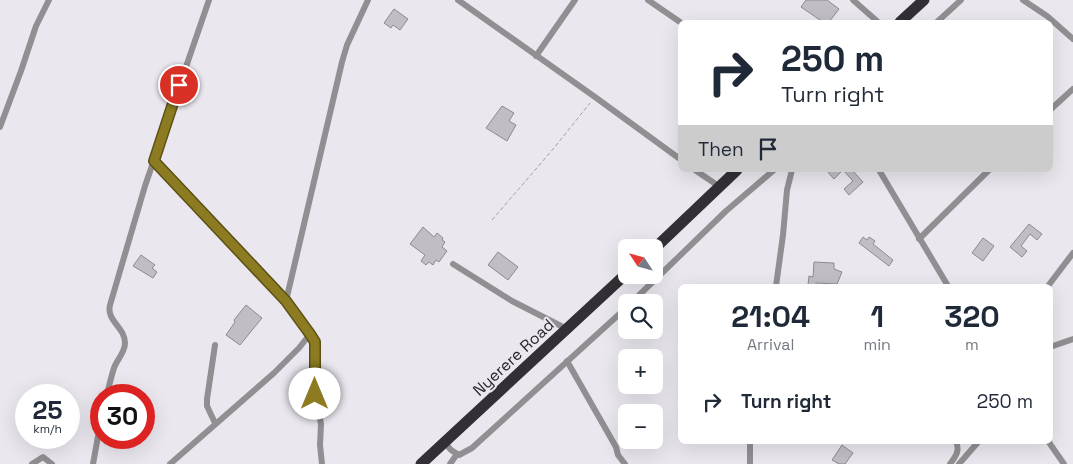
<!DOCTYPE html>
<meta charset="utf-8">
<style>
body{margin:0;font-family:"Space Grotesk",sans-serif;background:#f6f6f7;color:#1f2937;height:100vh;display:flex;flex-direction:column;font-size:19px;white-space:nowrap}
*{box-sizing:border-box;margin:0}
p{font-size:16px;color:#747a83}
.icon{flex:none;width:28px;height:28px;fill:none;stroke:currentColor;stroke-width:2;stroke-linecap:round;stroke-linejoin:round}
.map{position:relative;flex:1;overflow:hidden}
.panel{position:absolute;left:678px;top:284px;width:375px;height:160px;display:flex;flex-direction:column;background:#fff;border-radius:8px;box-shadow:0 5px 20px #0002}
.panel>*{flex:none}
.banner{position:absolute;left:678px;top:20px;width:375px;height:152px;border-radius:8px;box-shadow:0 5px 20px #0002;background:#fff;color:#1f2937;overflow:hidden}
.needle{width:32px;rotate:306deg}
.buttons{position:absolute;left:618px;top:239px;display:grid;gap:10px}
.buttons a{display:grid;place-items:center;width:45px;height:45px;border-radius:8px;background:#fff;box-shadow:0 5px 20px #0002;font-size:25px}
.speed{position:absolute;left:15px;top:384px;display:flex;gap:10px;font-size:25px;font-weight:700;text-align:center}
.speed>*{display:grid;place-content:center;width:65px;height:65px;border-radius:50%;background:#fff;box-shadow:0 5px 20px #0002;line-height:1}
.speed small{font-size:12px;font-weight:400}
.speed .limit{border:8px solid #d22;background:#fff;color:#111}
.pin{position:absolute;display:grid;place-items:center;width:42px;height:42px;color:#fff;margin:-21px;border:2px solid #fff;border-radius:50%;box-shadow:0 1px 5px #0007}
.me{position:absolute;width:55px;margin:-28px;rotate:0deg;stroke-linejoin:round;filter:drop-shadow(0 0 4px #0008)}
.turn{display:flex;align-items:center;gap:18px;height:105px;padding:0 20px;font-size:22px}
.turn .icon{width:65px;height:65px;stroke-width:2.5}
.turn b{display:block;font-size:35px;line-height:42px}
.then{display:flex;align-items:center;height:48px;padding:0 20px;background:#0003;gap:10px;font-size:19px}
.eta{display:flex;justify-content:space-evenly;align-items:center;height:85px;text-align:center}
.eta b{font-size:30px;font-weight:700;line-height:35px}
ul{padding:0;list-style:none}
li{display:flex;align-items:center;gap:15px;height:65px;padding:0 20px}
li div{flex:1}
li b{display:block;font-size:19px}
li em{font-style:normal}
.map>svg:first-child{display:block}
.building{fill:#c1bdc5;stroke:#8d8a91}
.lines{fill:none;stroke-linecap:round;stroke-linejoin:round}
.path{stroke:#a19ea4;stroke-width:1;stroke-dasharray:4 2.5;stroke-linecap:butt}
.street{stroke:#918f92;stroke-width:6}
.highway{stroke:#322f35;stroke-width:11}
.route-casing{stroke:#5b5015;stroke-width:12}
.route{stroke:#8c7b20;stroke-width:9}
.labels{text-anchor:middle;stroke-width:4;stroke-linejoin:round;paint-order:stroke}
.street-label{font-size:16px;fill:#29272a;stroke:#ebe7ef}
</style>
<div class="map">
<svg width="1073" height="464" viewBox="0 0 1073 464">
<rect width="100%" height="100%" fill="#ebe7ef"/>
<g class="building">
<path d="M806,0H827L839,9L829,22H823L801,7Z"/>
<path d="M394,9L408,19L400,30L393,25L391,28L384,23Z"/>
<path d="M502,106L514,113L509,121L516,125L507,141L486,128Z"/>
<path d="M826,170H852L863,182L849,195L844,189L853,181L843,170L834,179Z"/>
<path d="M1029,224L1042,234L1037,240L1030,234L1021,246L1027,251L1022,257L1010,247Z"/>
<path d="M423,227L434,237L437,233L443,238L442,240L445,242L442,247L447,251L439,262L436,260L433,265L429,262L426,265L421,261L425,255L410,244Z"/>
<path d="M863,237L867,240L869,237L875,241L873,244L893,260L889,266L859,243Z"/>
<path d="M983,238L994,246L983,261L972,253Z"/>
<path d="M498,252L518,267L508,280L488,265Z"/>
<path d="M141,255L155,265L152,268L157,272L153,278L133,266Z"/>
<path d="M814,262L834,263V269L842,272L837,284L816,283V286L808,285L809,276L813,277Z"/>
<path d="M246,305L262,318L240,345L226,335L235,322L234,320Z"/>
<path d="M842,445L853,453L845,464H839L832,460Z"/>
</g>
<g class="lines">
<path class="path" d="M492,220L554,148L590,103"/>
<g class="street">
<path d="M458,0L595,97L680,159"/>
<path d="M648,0L680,22"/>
<path d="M853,0L878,22"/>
<path d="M1023,0L1047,16L1073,39"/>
<path d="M937,22L961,0"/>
<path d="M536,56L575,0"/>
<path d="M1050,110L1073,89"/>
<path d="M0,127L21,71L36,26L49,0"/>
<path d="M154,161L286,301"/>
<path d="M695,170L720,187"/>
<path d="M879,170L948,286"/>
<path d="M919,239L989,170"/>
<path d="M453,264L512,301L567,329"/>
<path d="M776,286L783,235L787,190L792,170"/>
<path d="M1048,286L1073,253"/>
<path d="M632,302L726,211L774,170"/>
<path d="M1050,347L1073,339"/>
<path d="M567,361L616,447L618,455L625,464"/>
<path d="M107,395C109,386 111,377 114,368C117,359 125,353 125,343C125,327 106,321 110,305L145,186L209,0"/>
<path d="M215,423L207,406V399L215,345"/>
<path d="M1048,441L1064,464"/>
<path d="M445,443L451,450L459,455L472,448L626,308"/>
<path d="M32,464L43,457L52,464"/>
<path d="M93,464L101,420"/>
<path d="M170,464L274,373L299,348L310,334"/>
<path d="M322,464L320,445L321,424L315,394V343L286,301L342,62L347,45L368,0"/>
<path d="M450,464L457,454"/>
<path d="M750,464V441"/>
<path d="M950,464C956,456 960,451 956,441"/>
<path d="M959,464L979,441"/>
</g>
<g class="highway">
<path d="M900,22L924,0"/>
<path d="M654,249L737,170"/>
<path d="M421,464L626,274"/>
</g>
</g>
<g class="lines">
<g class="route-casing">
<path id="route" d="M179,85L154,161L286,301L310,334L315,342V394"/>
</g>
<use href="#route" class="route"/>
</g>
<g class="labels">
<g class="street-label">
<text transform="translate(513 357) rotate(-43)" y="6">Nyerere Road</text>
</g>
</g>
</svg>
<div class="buttons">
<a><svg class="needle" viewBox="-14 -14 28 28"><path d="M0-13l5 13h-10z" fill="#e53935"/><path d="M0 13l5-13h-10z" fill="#747a83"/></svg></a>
<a><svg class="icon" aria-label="search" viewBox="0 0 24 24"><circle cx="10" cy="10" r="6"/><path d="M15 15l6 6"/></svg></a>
<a>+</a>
<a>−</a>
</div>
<div class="speed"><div>25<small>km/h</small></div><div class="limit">30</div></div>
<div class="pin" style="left:179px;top:85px;background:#d93025"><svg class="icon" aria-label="arrive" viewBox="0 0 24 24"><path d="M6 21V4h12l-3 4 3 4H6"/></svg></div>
<svg class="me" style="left:315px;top:394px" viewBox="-20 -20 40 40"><circle r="19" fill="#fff"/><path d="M0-13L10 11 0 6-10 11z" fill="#8c7b20"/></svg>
<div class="banner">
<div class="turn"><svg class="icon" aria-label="right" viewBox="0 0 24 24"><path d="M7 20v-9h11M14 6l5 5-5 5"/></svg><div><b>250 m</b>Turn right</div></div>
<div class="then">Then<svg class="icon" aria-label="arrive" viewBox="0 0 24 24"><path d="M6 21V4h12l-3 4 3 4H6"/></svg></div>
</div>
<section class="panel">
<div class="eta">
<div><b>21:04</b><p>Arrival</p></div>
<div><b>1</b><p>min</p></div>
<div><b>320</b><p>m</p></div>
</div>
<ul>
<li><svg class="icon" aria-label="right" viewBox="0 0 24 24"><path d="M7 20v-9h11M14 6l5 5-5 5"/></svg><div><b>Turn right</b></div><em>250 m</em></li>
</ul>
</section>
</div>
